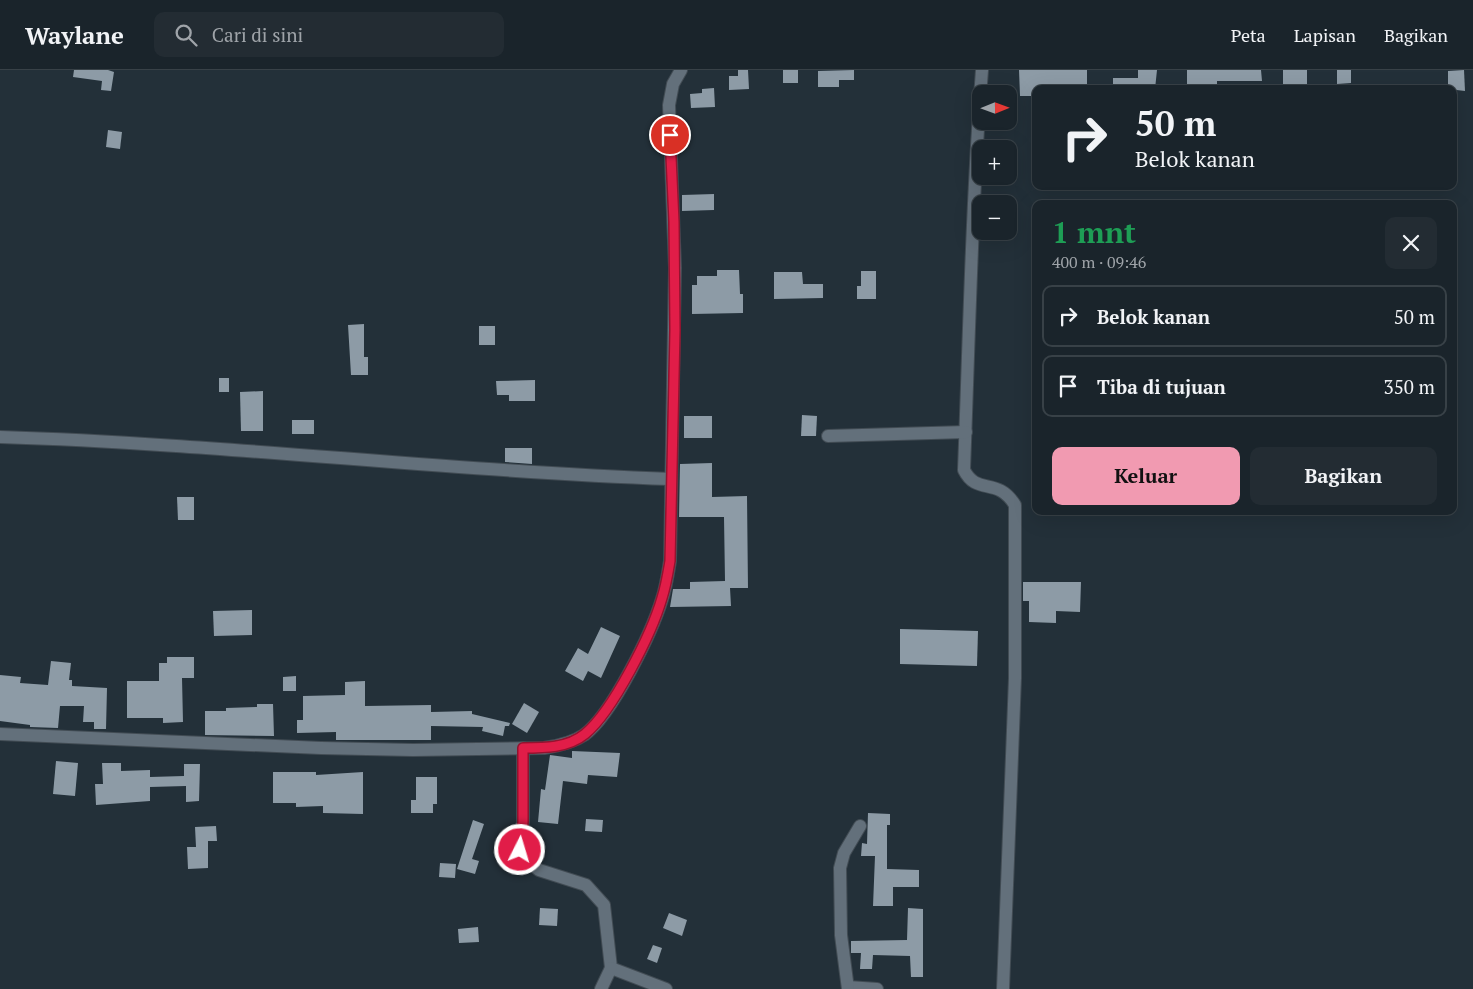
<!DOCTYPE html>
<html lang="id">
<meta charset="utf-8">
<style>
body{margin:0;font-family:"PT Serif",serif;background:#232c33;color:#f1f3f6;height:100vh;display:flex;flex-direction:column;font-size:19px;white-space:nowrap}
*{box-sizing:border-box;margin:0}
p{font-size:16px;color:#9fa4a9}
.icon{flex:none;width:28px;height:28px;fill:none;stroke:currentColor;stroke-width:2;stroke-linecap:round;stroke-linejoin:round}
.map{position:relative;flex:1;overflow:hidden}
.side{position:absolute;left:1032px;top:130px;width:425px;height:315px;display:flex;flex-direction:column;background:#1a242b;border-radius:10px;box-shadow:0 5px 20px #0002,0 0 0 1px #384147}
.side>*{flex:none}
.guide{position:absolute;left:1032px;top:15px;width:425px;height:105px;border-radius:10px;box-shadow:0 5px 20px #0002,0 0 0 1px #384147;background:#1a242b;color:#f1f3f6;overflow:hidden}
.needle{width:32px;rotate:89deg}
.controls{position:absolute;left:972px;top:15px;display:grid;gap:10px}
.controls a{display:grid;place-items:center;width:45px;height:45px;border-radius:10px;background:#1a242b;box-shadow:0 5px 20px #0002,0 0 0 1px #384147;font-size:25px}
.pin{position:absolute;display:grid;place-items:center;width:42px;height:42px;color:#fff;margin:-21px;border:2px solid #fff;border-radius:50%;box-shadow:0 1px 5px #0007}
.me{position:absolute;width:55px;margin:-28px;rotate:5deg;stroke-linejoin:round;filter:drop-shadow(0 0 4px #0008)}
.turn{display:flex;align-items:center;gap:18px;height:105px;padding:0 20px;font-size:22px}
.turn .icon{width:65px;height:65px;stroke-width:2.5}
.turn b{display:block;font-size:35px;line-height:42px}
.round{display:grid;place-items:center;flex:none;width:52px;height:52px;border-radius:10px;background:#232c33}
.summary{display:flex;align-items:center;justify-content:space-between;height:85px;padding:0 20px}
h1{font-size:30px;font-weight:800;line-height:38px;color:#1e9e55}
.action{display:flex;gap:10px;margin-top:auto;padding:10px 20px}
.action a{flex:1;height:58px;border-radius:10px;background:#f19ab1;color:#111;font-size:20px;font-weight:800;line-height:58px;text-align:center}
.action a+a{background:#232c33;color:#f1f3f6}
ul{padding:0;list-style:none}
li{display:flex;align-items:center;gap:15px;height:62px;margin:0 10px 8px;padding:0 10px;border:2px solid #384147;border-radius:10px}
li div{flex:1}
li b{display:block;font-size:19px}
li em{font-style:normal}
header{display:flex;align-items:center;gap:30px;box-sizing:border-box;height:70px;padding:0 25px;background:#1a242b;border-bottom:1px solid #384147}
header strong{font-size:24px}
nav{display:flex;gap:28px;margin-inline-start:auto;font-size:18px}
.search{width:350px;height:45px;background:#232c33;display:flex;align-items:center;gap:12px;box-sizing:border-box;padding:0 18px;border-radius:10px;color:#9fa4a9;font-size:19px}
.map>svg:first-child{display:block}
.building{fill:#8d9ba6}
.lines{fill:none;stroke-linecap:round;stroke-linejoin:round}
.minor-casing{stroke:#424c54;stroke-width:14}
.minor{stroke:#63707b;stroke-width:12}
.route-casing{stroke:#92132f;stroke-width:12}
.route{stroke:#e11d48;stroke-width:9}
</style>
<header>
<strong>Waylane</strong>
<div class="search"><svg class="icon" aria-label="search" viewBox="0 0 24 24"><circle cx="10" cy="10" r="6"/><path d="M15 15l6 6"/></svg>Cari di sini</div>
<nav><a>Peta</a><a>Lapisan</a><a>Bagikan</a></nav>
</header>
<div class="map">
<svg width="1473" height="919" viewBox="0 0 1473 919">
<rect width="100%" height="100%" fill="#233039"/>
<g class="building">
<path d="M74,0H108L114,2L111,21L101,20L102,11L73,7Z"/>
<path d="M738,0H748L749,19L729,20V6H738Z"/>
<rect x="783" y="0" width="15" height="13"/>
<path d="M854,0V10H839V17H818V1Z"/>
<path d="M1019,0H1087V14H1057V19H1036V26H1020Z"/>
<path d="M1138,0H1157L1155,19H1113V8H1138Z"/>
<path d="M1187,0H1261L1262,11H1217V17L1187,18Z"/>
<rect x="1283" y="0" width="24" height="19"/>
<path d="M1337,0H1351V13L1337,14Z"/>
<path d="M1464,0L1465,21L1448,19V1Z"/>
<path d="M714,18L715,37L691,38L690,24L702,23V19Z"/>
<path d="M108,60L122,62L120,79L106,77Z"/>
<path d="M714,124V140L682,141V125Z"/>
<path d="M717,200H739L740,224H743V243L692,244V215H697V206H717Z"/>
<path d="M861,201H876V229H857V216H861Z"/>
<path d="M774,202H802L803,214H823V228L774,229Z"/>
<path d="M364,254V287H368V305H351L348,255Z"/>
<rect x="479" y="256" width="16" height="19"/>
<rect x="219" y="308" width="10" height="14"/>
<path d="M535,310V331H509V325H497L496,311Z"/>
<path d="M263,321V361H241L240,322Z"/>
<path d="M802,345L817,346L816,366H801Z"/>
<rect x="684" y="346" width="28" height="22"/>
<rect x="292" y="350" width="22" height="14"/>
<path d="M505,378H532V394L505,392Z"/>
<path d="M712,393V427L747,426L748,518H730L731,536L670,537L673,519H690V512L725,511L724,447H679L680,394Z"/>
<path d="M177,427H194V450H178Z"/>
<path d="M1023,512H1081L1080,542L1056,541V553L1029,552V531H1023Z"/>
<path d="M252,540V565L214,566L213,541Z"/>
<path d="M601,557L620,566L601,608L588,601L583,611L565,601L578,578L588,584Z"/>
<path d="M900,559L978,561L977,596L900,594Z"/>
<path d="M167,587H194V608H182L183,652L163,653V648H127V611H159V593H167Z"/>
<path d="M51,591L71,593L69,610H72V616L107,618L106,659H94V652H83L84,636H60L58,658L30,657V655L0,651V605L21,607L20,613L48,615Z"/>
<path d="M296,606V621H283V607Z"/>
<path d="M365,611V636L431,635V642L472,641V644L510,653L509,656H505L503,666L482,661L483,657L431,656V670H336V662L297,663V650H303V626L345,625V612Z"/>
<path d="M524,633L539,642L527,663L512,654Z"/>
<path d="M257,634H273L274,666L205,665V641H226V638L257,637Z"/>
<path d="M572,681L620,683L617,707L588,705L587,714L563,711L558,754L538,752L541,719L545,720L550,685L572,688Z"/>
<path d="M56,691L78,693L75,726L53,724Z"/>
<path d="M102,693H121V701L150,700V707L184,706V694H200L199,731L186,732V716L150,717V731L96,735L95,714H103Z"/>
<path d="M273,702H316V705L363,702V744L323,743V736L296,737V733H273Z"/>
<path d="M416,707H437V734H433V743H411V730H416Z"/>
<path d="M868,743L890,744V755H887V799L919,800V817H893V836H873L875,786H861L862,773L867,774Z"/>
<path d="M586,749L603,750L602,762L585,761Z"/>
<path d="M473,750L484,754L472,789L479,791L475,804L457,799Z"/>
<path d="M216,756L217,771H208V798L188,799L187,777H196L195,757Z"/>
<path d="M440,793L456,794L455,808L439,807Z"/>
<path d="M540,838L558,839L557,856L539,855Z"/>
<path d="M908,838L923,839V907H911L910,886L873,885L872,899H860L861,883H851V871L907,870Z"/>
<path d="M669,843L687,850L682,866L663,858Z"/>
<path d="M478,857L479,872L459,873L458,859Z"/>
<path d="M653,875L662,878L657,893L647,889Z"/>
</g>
<g class="lines">
<g class="minor-casing">
<g id="minor">
<path d="M982,0C972,133 969,267 964,400C977,426 997,406 1015,435V608L1003,919"/>
<path d="M828,366L966,362"/>
<path d="M0,367C224,374 447,401 671,409"/>
<path d="M0,664L321,678L413,680L544,678C558,676 572,673 584,665C612,645 652,562 662,529C666,517 668,503 670,491L675,198L669,35L673,14L681,0"/>
<path d="M523,678V752L520,770L524,788L539,800L586,815L604,835L611,898L666,919"/>
<path d="M848,917L877,919"/>
<path d="M601,919L611,898"/>
<path d="M848,919L841,865L840,798L844,783L860,756"/>
</g>
</g>
<use href="#minor" class="minor"/>
</g>
<g class="lines">
<g class="route-casing">
<path id="route" d="M520,780L523,752V678C544,678 568,678 585,664C613,641 652,563 662,528C666,516 668,503 670,491L675,260L674,152L670,65"/>
</g>
<use href="#route" class="route"/>
</g>
</svg>
<div class="controls">
<a><svg class="needle" viewBox="-14 -14 28 28"><path d="M0-13l5 13h-10z" fill="#e53935"/><path d="M0 13l5-13h-10z" fill="#9fa4a9"/></svg></a>
<a>+</a>
<a>−</a>
</div>
<div class="pin" style="left:670px;top:65px;background:#d93025"><svg class="icon" aria-label="arrive" viewBox="0 0 24 24"><path d="M6 21V4h12l-3 4 3 4H6"/></svg></div>
<svg class="me" style="left:520px;top:780px" viewBox="-20 -20 40 40"><circle r="17" fill="#e11d48" stroke="#fff" stroke-width="3"/><path d="M0-11L8 9 0 5-8 9z" fill="#fff"/></svg>
<div class="guide">
<div class="turn"><svg class="icon" aria-label="right" viewBox="0 0 24 24"><path d="M7 20v-9h11M14 6l5 5-5 5"/></svg><div><b>50 m</b>Belok kanan</div></div>
</div>
<section class="side">
<div class="summary"><div><h1>1 mnt</h1><p>400 m · 09:46</p></div><a class="round"><svg class="icon" aria-label="close" viewBox="0 0 24 24"><path d="M6 6l12 12M18 6L6 18"/></svg></a></div>
<ul>
<li><svg class="icon" aria-label="right" viewBox="0 0 24 24"><path d="M7 20v-9h11M14 6l5 5-5 5"/></svg><div><b>Belok kanan</b></div><em>50 m</em></li>
<li><svg class="icon" aria-label="arrive" viewBox="0 0 24 24"><path d="M6 21V4h12l-3 4 3 4H6"/></svg><div><b>Tiba di tujuan</b></div><em>350 m</em></li>
</ul>
<div class="action"><a>Keluar</a><a>Bagikan</a></div>
</section>
</div>
